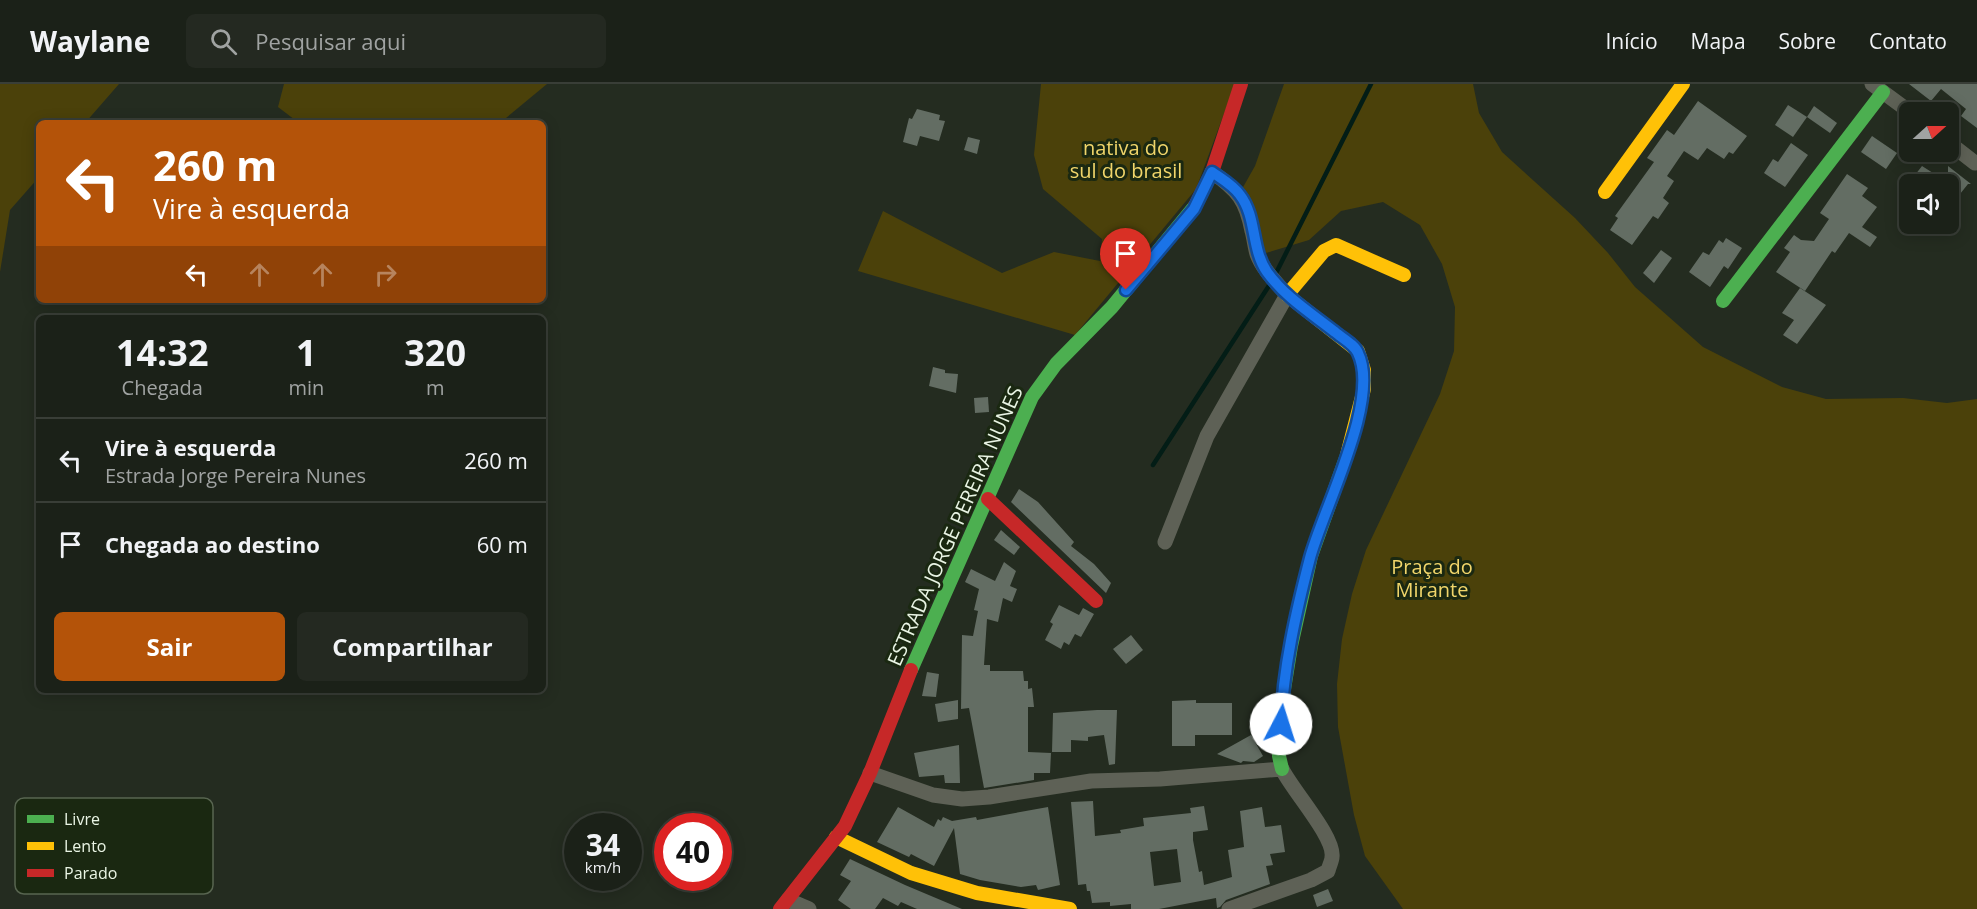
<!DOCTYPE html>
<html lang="pt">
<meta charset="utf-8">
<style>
body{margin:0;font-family:"Open Sans",sans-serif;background:#242921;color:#f1f3f6;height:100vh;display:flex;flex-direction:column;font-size:22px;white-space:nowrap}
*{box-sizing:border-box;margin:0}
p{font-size:20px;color:#a0a3a2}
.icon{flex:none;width:33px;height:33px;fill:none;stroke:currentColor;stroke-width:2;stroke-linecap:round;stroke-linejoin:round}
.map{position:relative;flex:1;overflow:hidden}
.details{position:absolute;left:36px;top:231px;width:510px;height:378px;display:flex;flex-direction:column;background:#1b2118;border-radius:9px;box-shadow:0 3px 15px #0003,0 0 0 2px #393e37}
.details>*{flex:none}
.hud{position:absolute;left:36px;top:36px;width:510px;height:183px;border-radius:9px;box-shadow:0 3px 15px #0003,0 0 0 2px #393e37;background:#b45309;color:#fff;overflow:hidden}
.needle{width:39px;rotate:69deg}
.buttons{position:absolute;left:1899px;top:18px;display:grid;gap:12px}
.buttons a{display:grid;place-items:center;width:60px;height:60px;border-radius:9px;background:#1b2118;box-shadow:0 3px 15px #0003,0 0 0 2px #393e37;font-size:30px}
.speed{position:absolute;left:564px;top:729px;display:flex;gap:12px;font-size:30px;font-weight:700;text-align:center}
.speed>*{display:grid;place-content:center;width:78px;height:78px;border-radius:50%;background:#1b2118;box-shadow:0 3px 15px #0003,0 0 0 2px #393e37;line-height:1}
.speed small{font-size:15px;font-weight:400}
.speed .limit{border:9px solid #d22;background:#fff;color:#111}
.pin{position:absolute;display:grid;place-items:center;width:51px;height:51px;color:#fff;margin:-62px -26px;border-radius:50% 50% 50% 0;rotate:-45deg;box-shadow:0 0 6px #0007}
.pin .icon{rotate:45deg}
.me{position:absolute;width:66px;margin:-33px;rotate:5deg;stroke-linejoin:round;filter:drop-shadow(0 0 4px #0008)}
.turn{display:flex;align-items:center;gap:21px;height:126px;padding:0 18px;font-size:27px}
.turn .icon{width:78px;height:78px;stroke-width:2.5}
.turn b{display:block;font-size:42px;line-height:51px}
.lanes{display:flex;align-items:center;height:57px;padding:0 18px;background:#0003;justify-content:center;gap:30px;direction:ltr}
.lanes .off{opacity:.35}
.eta{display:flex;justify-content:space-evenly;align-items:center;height:102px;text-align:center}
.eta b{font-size:36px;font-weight:700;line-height:42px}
.action{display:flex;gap:12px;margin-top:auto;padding:12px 18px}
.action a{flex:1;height:69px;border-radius:9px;background:#b45309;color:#fff;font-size:24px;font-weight:700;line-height:69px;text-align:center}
.action a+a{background:#242921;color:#f1f3f6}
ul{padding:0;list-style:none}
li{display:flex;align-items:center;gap:18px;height:84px;padding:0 18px;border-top:2px solid #393e37}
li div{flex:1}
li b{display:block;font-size:22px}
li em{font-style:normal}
header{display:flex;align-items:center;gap:36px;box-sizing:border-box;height:84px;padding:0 30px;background:#1b2118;border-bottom:2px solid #393e37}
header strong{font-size:28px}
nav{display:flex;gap:33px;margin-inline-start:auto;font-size:21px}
.search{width:420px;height:54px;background:#242921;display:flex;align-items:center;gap:15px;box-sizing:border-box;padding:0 21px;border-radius:9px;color:#a0a3a2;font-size:22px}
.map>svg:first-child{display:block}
.green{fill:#4b410a}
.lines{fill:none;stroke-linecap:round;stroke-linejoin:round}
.stream{stroke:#031d16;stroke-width:4.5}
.building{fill:#636d63;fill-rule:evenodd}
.street{stroke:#5e6156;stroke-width:15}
.fast{stroke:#4caf50;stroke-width:14}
.slow{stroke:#ffc107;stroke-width:14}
.jam{stroke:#c62828;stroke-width:14}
.route-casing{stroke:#114b97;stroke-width:15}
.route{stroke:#1a73e8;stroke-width:10}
.labels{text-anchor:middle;stroke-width:6;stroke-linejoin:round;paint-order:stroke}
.park-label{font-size:20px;fill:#f0d56a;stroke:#1a2811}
.street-label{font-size:20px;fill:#e9f4e4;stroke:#1a2811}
.key{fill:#1a2811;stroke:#586550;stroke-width:1.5}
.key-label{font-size:16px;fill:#e9f4e4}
</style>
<header>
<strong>Waylane</strong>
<div class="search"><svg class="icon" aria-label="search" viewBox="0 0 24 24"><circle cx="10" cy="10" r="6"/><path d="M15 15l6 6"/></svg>Pesquisar aqui</div>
<nav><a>Início</a><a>Mapa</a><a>Sobre</a><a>Contato</a></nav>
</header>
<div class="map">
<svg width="1977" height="825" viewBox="0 0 1977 825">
<rect width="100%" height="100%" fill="#242c20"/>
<g class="green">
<path d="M0,0H119L85,39H39V93L10,126L0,188Z"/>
<path d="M284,0H547L500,39H299L278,23Z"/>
<path d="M1041,0H1235L1196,105L1075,251L858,187L883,127L1002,189L1054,168L1100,177L1102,155L1043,105L1034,71Z"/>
<path d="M1284,0H1473L1479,29L1502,68L1575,134L1608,169L1635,203L1703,263L1782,303L1826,315L1903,314L1947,319L1977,315V825H1403L1365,772L1354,731L1338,643L1337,600L1342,555L1352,510L1366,466L1440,310L1454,267L1455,223L1442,180L1420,141L1383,118L1341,127L1309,156L1266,169L1242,132L1238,112L1255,82Z"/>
</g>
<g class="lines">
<path class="stream" d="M1153,381L1272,197L1371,0"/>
</g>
<g class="building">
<path d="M1909,0H1977V44L1961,32L1966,25L1941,5L1931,17Z"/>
<path d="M1698,17L1747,52L1733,70L1729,68L1724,75L1707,64L1698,76L1684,67L1667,92L1674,97L1663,114L1669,119L1658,135L1653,132L1632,161L1610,146L1618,134L1615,132L1654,78L1647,74L1667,46L1674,51Z"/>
<path d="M1788,21L1807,33L1793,53L1775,41Z"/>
<path d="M1814,22L1837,39L1830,49L1807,33Z"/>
<path d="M917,25L940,31L939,36L945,37L939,57L920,52L917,62L903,58L909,34L912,35Z"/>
<path d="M1872,52L1897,69L1886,85L1861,68Z"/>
<path d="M968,53L980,56L977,70L964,66Z"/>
<path d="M1791,59L1808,71L1785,103L1764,89L1773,75L1778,78Z"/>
<path d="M1922,82L1944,96L1948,90V82L1971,100H1968L1956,115L1950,110L1948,112V100H1908Z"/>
<path d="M1847,90L1868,104L1862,112L1877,123L1862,143L1877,153L1870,163L1849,149L1835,169L1832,167L1805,207L1776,188L1790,168L1784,164L1794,151L1801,156L1814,157L1829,135L1820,129Z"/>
<path d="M1726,154L1742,164L1728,185L1724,182L1710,203L1689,188L1703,168L1709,171L1719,156L1723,159Z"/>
<path d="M1661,166L1672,174L1654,199L1643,189Z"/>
<path d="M1800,204L1826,221L1797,260L1783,251L1794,236L1782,229Z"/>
<path d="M933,283L945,286V289L958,290L956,309L929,302Z"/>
<path d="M988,313L989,328L975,329L974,314Z"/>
<path d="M1019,405L1038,418L1074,458L1071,462L1094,480L1111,499L1106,509L1011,418Z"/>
<path d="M1001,446L1020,463L1014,471L994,456Z"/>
<path d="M1004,478L1016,487L1010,502L1017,505L1012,518L1003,514L998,538L987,535L984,581H990V587H1023L1024,597H1028V605L1032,604L1034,623H1028V668L1051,669L1050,689H1034V696L984,704L969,624L961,625L962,551L973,552L978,527L974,526L979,505L965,498L971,485L995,497Z"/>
<path d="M1059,521L1079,531L1083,524L1094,530L1081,553L1075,550L1069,561L1064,558L1061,565L1045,556L1053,540L1050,538Z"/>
<path d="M1131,551L1143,566L1126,580L1113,565Z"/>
<path d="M927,588L939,590L936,613L922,612Z"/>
<path d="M958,616V635L938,638L935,620Z"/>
<path d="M1196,616V619H1232V651H1195V662H1172V617Z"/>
<path d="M1097,626H1117L1115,680L1109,681L1104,651L1088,653V657L1071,656V668H1052L1053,629Z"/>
<path d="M1251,651L1263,672L1254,678L1243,677L1241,679L1217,670Z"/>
<path d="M959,661L960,699H945L944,691L919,693L914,669Z"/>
<path d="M1093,717L1095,752L1121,749L1120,746L1144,742L1143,734L1191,729L1190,724L1204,722L1208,746L1193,748V756L1199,788L1202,787L1204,801L1232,793L1228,766L1244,763L1240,727L1262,723L1265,743L1281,741L1285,768L1270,770L1273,781L1266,782L1270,800L1226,816L1220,823L1217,824L1216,814L1159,825H1131V820L1110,822V818L1092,819L1090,807H1087L1086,800L1078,801L1071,718ZM1177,765L1181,798L1154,802L1150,768Z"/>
<path d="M898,723L934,743L938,735L941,737L943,733L952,737L976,733L977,736L1048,723L1060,801L1038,806L1036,801L1021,803L980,796L960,790L954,744L934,782L911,770L909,773L877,758Z"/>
<path d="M850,775L905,801L962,825H917L901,818L898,822L883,814L875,825H851L838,816L851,797L840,791Z"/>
<path d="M1328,805L1333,817L1317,823L1313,811Z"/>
</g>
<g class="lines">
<g class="street">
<path d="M1872,0L1910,28"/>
<path d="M1948,58L1975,79"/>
<path d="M1165,458L1207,352L1287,211C1276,198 1263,186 1257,170C1255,163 1254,154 1252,147C1246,116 1238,106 1212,88"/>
<path d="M870,689L933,711L962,715L989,713L1091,697L1160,695L1282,685C1292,706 1335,753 1332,773C1332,777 1329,782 1328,787L1311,796L1229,825"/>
<path d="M788,816L809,825"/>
</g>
<g class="fast">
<path d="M1723,217L1883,8"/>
<path d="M911,586L1032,313L1056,280L1112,223L1195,122"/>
<path d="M1282,685L1279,672L1281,624L1291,562L1311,472L1347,371"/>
</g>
<g class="slow">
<path d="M1605,108L1683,0"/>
<path d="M1347,371L1364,305V286L1358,267L1287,211L1324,167L1336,161L1404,191"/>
<path d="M836,753L911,789L977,809L1070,825"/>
</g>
<g class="jam">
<path d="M1195,122L1212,88L1241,0"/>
<path d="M988,415L1096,517"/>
<path d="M780,825L845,742L870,689L911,586"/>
</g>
</g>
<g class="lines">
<g class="route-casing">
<path id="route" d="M1126,206L1194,125L1212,88C1222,95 1233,101 1240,111C1257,133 1251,165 1267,188C1285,213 1311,229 1335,248C1342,254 1355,261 1358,269C1381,316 1323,425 1310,474C1296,528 1283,585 1281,640"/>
</g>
<use href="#route" class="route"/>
</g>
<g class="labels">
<g class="park-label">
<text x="1126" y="71">nativa do<tspan x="1126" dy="23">sul do brasil</tspan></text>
<text x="1432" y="490">Praça do<tspan x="1432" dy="23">Mirante</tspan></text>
</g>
<g class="street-label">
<text transform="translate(955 442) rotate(-66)" y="7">ESTRADA JORGE PEREIRA NUNES</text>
</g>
</g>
<rect x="15" y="714" width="198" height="96" rx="9" class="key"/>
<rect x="27" y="731" width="27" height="8" fill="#4caf50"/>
<rect x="27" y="758" width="27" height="8" fill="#ffc107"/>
<rect x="27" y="785" width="27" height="8" fill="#c62828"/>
<g class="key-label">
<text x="64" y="741">Livre</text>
<text x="64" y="768">Lento</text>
<text x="64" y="795">Parado</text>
</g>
</svg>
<div class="buttons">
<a><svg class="needle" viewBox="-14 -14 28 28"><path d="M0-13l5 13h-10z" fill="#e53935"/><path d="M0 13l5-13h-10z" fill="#a0a3a2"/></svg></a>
<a><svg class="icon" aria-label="sound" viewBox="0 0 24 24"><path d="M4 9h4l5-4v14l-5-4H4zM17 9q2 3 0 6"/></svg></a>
</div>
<div class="speed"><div>34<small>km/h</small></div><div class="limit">40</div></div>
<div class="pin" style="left:1126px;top:206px;background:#d93025"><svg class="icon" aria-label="arrive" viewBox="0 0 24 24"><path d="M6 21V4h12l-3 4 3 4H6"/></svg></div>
<svg class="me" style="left:1281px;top:640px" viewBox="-20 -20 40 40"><circle r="19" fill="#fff"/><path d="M0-13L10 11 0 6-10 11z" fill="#1a73e8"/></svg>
<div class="hud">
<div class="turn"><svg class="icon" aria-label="left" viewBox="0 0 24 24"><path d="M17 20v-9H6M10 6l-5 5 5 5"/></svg><div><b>260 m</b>Vire à esquerda</div></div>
<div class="lanes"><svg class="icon" aria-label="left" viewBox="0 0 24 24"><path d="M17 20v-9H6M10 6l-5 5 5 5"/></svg><svg class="icon off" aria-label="ahead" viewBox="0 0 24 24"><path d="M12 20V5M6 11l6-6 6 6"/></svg><svg class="icon off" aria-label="ahead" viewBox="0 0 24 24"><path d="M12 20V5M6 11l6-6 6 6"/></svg><svg class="icon off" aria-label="right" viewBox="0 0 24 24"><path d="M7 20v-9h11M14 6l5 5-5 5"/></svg></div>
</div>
<section class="details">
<div class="eta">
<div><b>14:32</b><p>Chegada</p></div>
<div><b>1</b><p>min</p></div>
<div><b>320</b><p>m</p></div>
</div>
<ul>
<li><svg class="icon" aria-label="left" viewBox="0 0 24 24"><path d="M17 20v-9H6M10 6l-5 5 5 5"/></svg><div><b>Vire à esquerda</b><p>Estrada Jorge Pereira Nunes</p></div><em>260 m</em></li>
<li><svg class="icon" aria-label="arrive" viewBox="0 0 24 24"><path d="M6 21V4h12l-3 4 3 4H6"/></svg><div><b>Chegada ao destino</b></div><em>60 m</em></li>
</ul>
<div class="action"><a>Sair</a><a>Compartilhar</a></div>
</section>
</div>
